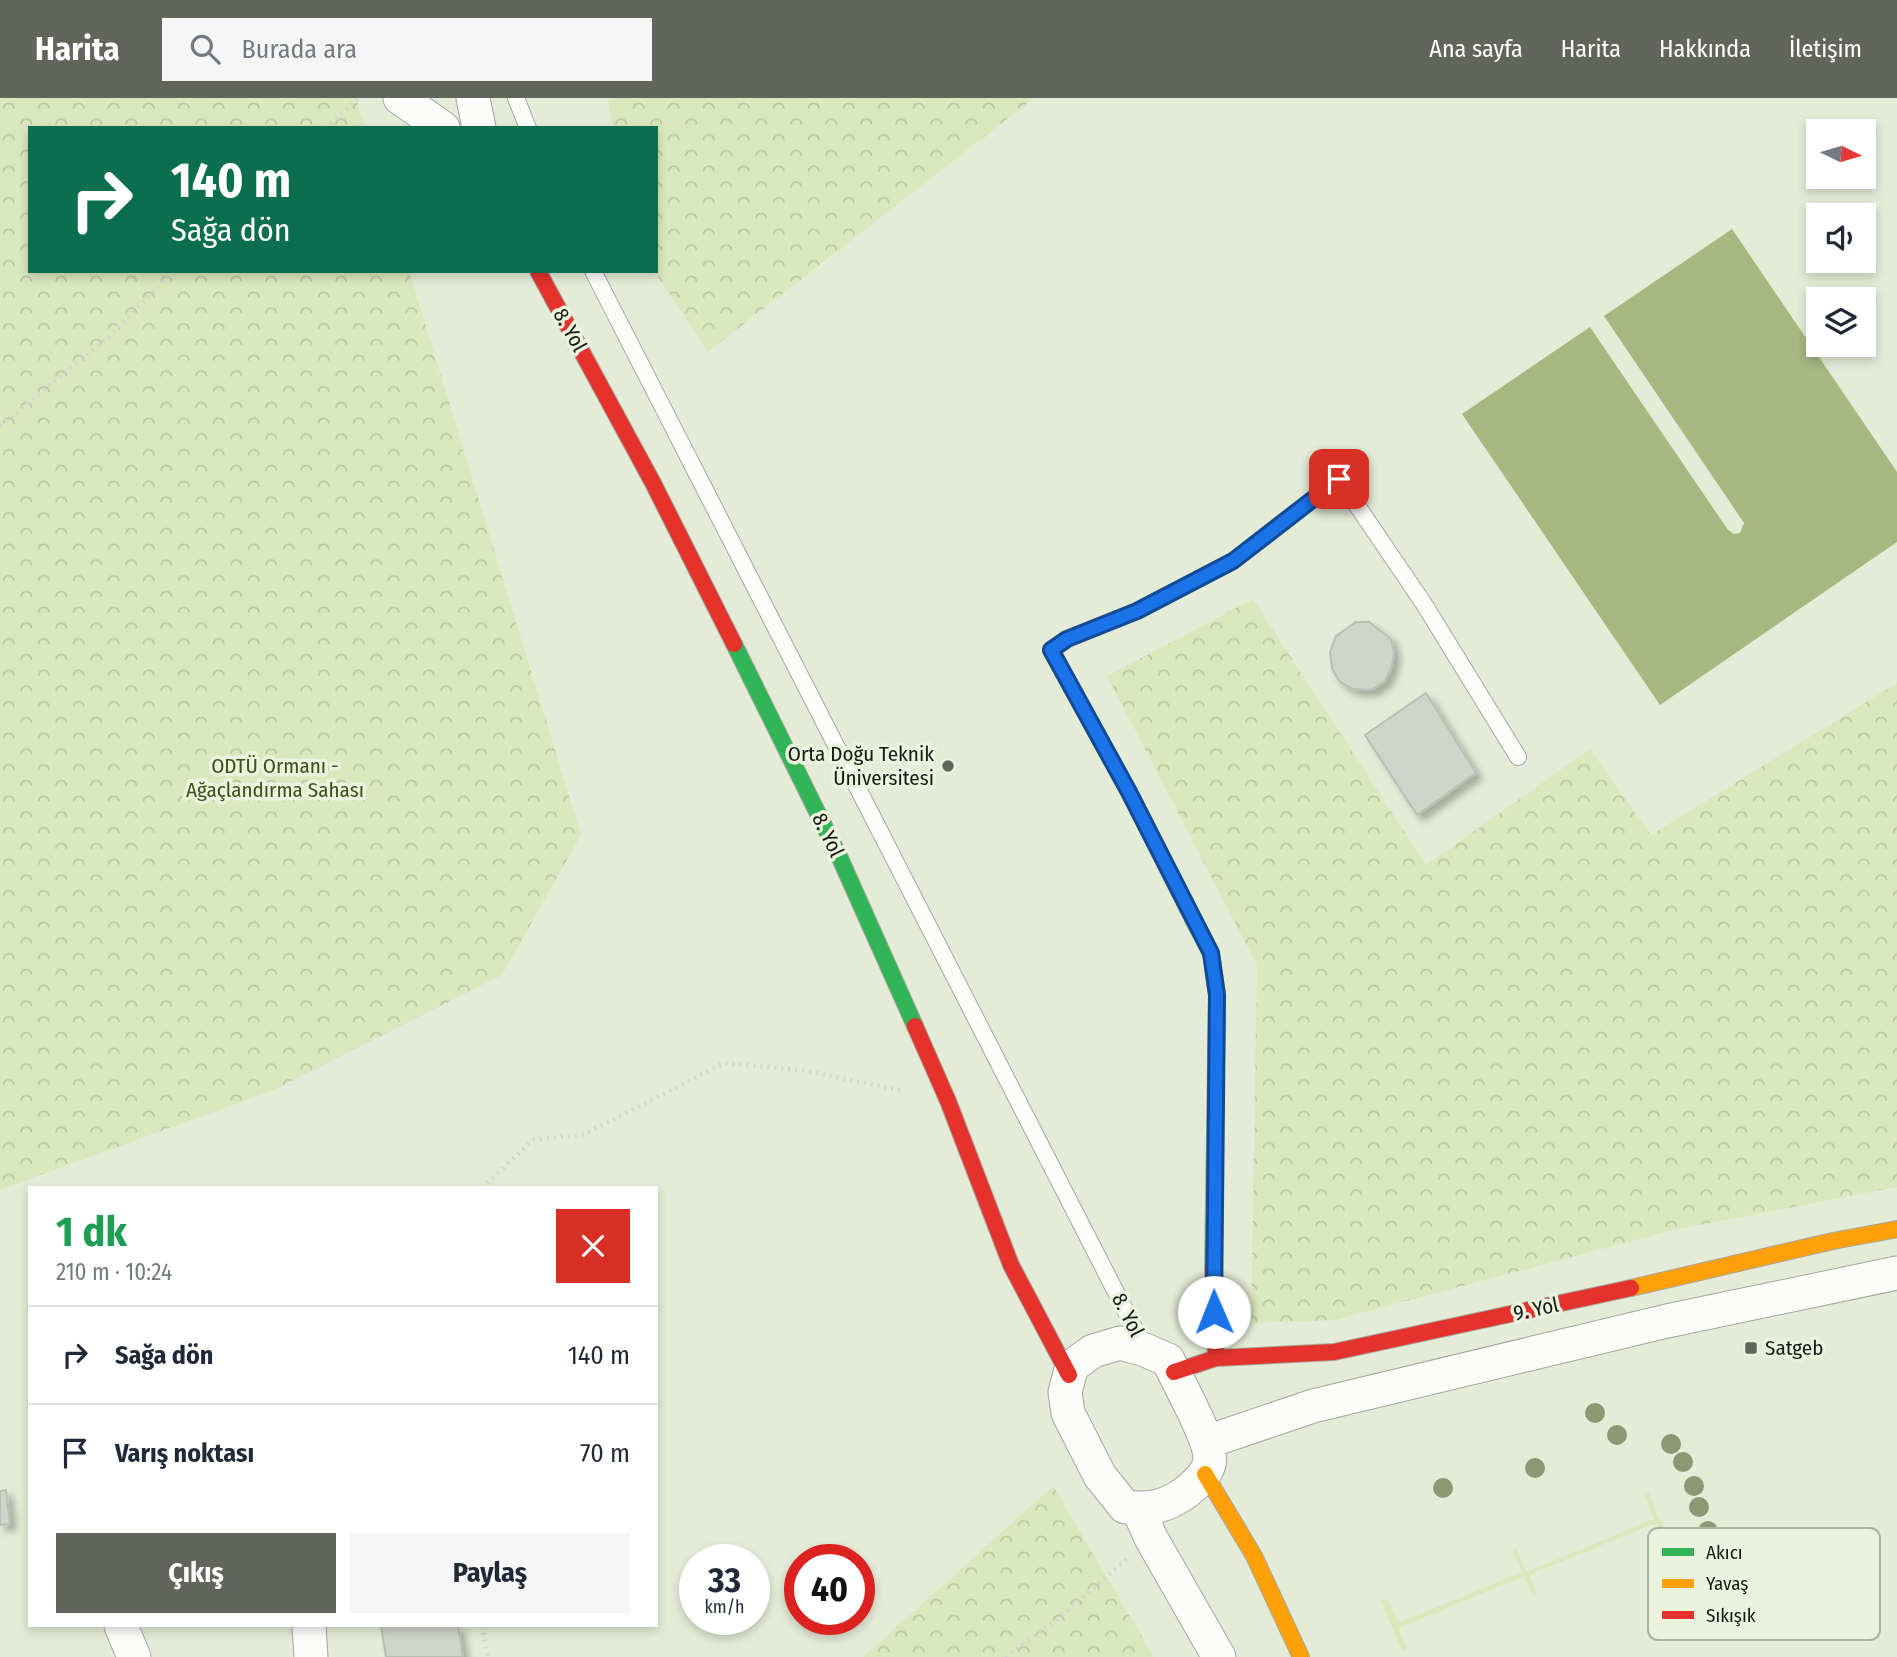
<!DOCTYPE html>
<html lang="tr">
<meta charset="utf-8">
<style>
body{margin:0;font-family:"Fira Sans Condensed",sans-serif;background:#f6f6f7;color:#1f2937;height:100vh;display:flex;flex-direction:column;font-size:26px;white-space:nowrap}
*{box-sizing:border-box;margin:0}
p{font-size:23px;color:#747a83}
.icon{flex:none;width:38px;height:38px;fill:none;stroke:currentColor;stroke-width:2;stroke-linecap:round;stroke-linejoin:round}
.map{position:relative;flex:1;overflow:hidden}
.sheet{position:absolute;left:28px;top:1088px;width:630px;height:441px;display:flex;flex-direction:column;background:#fff;border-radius:0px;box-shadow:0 4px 10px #0003}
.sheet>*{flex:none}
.banner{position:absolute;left:28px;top:28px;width:630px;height:147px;border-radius:0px;box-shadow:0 4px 10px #0003;background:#0b6e4f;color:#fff;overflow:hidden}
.needle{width:46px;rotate:95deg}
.tools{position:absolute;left:1806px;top:21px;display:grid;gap:14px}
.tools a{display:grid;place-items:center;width:70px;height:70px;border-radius:0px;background:#fff;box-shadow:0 4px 10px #0003;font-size:35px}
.speed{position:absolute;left:679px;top:1446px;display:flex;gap:14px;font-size:35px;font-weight:700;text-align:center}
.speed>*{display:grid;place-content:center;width:91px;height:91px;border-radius:50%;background:#fff;box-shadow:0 4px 10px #0003;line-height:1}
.speed small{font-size:18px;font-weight:400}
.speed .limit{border:10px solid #d22;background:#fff;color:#111}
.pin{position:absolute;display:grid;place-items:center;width:60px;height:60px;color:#fff;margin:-30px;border-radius:14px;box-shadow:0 4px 10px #0006}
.me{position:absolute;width:77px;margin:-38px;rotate:359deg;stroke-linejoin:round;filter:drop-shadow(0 0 5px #0008)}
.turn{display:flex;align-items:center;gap:24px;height:147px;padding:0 28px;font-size:32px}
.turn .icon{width:91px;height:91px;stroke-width:2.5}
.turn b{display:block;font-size:49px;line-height:60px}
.round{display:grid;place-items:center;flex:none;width:74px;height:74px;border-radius:0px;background:#f6f6f7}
.headline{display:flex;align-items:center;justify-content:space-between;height:119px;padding:0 28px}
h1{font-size:42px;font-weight:700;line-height:52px;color:#1e9e55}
.cta{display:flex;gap:14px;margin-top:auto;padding:14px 28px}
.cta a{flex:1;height:80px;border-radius:0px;background:#62655c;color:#fff;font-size:28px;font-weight:700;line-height:80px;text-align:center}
.cta a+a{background:#f6f6f7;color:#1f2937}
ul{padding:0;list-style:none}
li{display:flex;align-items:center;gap:21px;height:98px;padding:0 28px;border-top:2px solid #e0e1e3}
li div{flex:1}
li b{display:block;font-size:26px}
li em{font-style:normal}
header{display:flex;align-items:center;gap:42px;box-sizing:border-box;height:98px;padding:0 35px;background:#62655c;color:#fff}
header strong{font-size:33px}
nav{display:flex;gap:38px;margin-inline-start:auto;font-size:24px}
.search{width:490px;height:63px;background:#f6f6f7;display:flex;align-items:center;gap:18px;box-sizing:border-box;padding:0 24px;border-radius:0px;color:#747a83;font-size:26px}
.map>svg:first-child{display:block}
.built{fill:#e4ecd7;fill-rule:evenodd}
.green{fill:#dbe8be}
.forest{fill:url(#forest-crowns)}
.water{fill:#a7b780}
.building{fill:#d1d4cb;stroke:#babeb4;stroke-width:2;filter:url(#shadow)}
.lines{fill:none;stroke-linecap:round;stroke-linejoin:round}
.lane-casing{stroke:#a4a69d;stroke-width:18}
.street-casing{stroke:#a4a69d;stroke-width:35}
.fast-casing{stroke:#a4a69d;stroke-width:18}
.slow-casing{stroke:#a4a69d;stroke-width:18}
.jam-casing{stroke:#a4a69d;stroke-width:18}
.path{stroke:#d4d5d2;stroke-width:4.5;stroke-dasharray:2 5;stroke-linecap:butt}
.lane{stroke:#fcfcfb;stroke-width:16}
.street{stroke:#fcfcfb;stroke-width:33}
.fast{stroke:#30b455;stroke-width:16}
.slow{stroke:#ff9f0a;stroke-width:16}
.jam{stroke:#e5322d;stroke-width:16}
.tree{fill:#8d9773}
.route-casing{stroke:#114b97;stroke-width:18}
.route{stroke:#1a73e8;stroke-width:12}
.poi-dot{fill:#62655c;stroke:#ebf2de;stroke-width:2.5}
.labels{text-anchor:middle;stroke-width:7;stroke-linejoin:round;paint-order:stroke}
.street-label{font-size:21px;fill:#181b14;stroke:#ebf2de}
.poi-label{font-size:21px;fill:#181b14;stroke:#ebf2de;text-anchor:end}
.park-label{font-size:21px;fill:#414f19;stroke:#ebf2de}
.key{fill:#ebf2de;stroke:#acb2a1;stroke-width:2}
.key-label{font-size:19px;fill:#181b14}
</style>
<header>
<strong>Harita</strong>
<div class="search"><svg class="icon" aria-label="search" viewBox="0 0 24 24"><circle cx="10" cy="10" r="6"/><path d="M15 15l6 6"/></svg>Burada ara</div>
<nav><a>Ana sayfa</a><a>Harita</a><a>Hakkında</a><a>İletişim</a></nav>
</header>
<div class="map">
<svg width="1897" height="1559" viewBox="0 0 1897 1559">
<defs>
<pattern id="forest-crowns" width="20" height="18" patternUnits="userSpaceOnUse" patternTransform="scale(1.75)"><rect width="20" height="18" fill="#dbe8be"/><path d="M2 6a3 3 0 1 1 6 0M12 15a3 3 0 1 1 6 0" fill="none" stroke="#bbc6a2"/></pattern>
<filter id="shadow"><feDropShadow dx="6" dy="6" stdDeviation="3.5" flood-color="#0004"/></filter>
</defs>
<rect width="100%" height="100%" fill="#eaeee2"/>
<path class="built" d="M0,0H1897V1559H0ZM30,30H656V173H30ZM1818,33H1864V79H1818ZM1818,117H1864V163H1818ZM1818,201H1864V247H1818ZM30,1090H656V1528H30ZM695,1461H754V1521H695ZM800,1461H859V1521H800Z"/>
<path class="green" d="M1648,1393L1668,1441L1664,1443L1656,1425L1529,1477L1537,1496L1533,1498L1524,1478L1399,1530L1407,1551L1402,1553L1381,1503L1388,1501L1398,1525L1522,1474L1512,1451L1516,1449L1526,1474L1654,1421L1643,1395Z"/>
<g class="forest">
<path d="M0,0H356L365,30H30V173H409L581,737L502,877L274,992L0,1092Z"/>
<path d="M608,0H1034L708,254L654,173H656V30H613Z"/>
<path d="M1253,501L1426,767L1590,651L1651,737L1897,585V1089L1669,1133L1335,1222L1251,1225L1257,867L1107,578Z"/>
<path d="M1053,1388L1154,1559H863Z"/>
</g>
<path class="water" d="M1732,131L1897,374V444L1660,607L1462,316L1590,229L1728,432L1734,436L1740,435L1744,425L1604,218Z"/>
<g class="building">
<path d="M1356,524H1369L1391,541L1394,555L1392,568L1385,583L1371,592L1353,591L1340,584L1332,571L1330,554L1336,538Z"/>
<path d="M1426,595L1476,675L1417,717L1365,637Z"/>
<path d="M6,1392L10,1426L0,1427V1393Z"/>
<path d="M381,1528H458L463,1559H386Z"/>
</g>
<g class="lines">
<g class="lane-casing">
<g id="lane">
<path d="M516,0L528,30"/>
<path d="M593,173L1144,1249"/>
<path d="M1137,513L1233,463L1339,381L1424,506L1518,659"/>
</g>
</g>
<g class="street-casing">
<g id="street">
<path d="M400,0L443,30"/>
<path d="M473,0L479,30"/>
<path d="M1120,1245L1145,1252L1168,1262C1177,1283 1215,1347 1209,1366C1206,1378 1195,1387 1185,1395C1165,1409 1149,1412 1125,1409L1100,1378L1068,1315L1065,1294L1072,1268L1093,1253Z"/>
<path d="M1207,1344L1313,1308L1667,1223L1897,1175"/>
<path d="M1138,1411L1151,1440L1219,1559"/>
<path d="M121,1528L134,1559"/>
<path d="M309,1528L311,1559"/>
</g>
</g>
<g class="fast-casing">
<g id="fast">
<path d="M734,546L839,758L915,928"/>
<path d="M1193,821L1211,855L1217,897L1213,1170"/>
</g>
</g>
<g class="slow-casing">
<g id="slow">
<path d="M1631,1190L1833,1143L1897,1131"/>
<path d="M1205,1376L1254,1458L1301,1559"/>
</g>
</g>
<g class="jam-casing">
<g id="jam">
<path d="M538,173L653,385L734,546"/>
<path d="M1137,513L1067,541L1051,552L1129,694L1193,821"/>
<path d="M915,928L948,1003L1011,1167L1069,1277"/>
<path d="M1213,1170L1216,1260"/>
<path d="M1174,1274L1216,1260L1334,1254L1631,1190"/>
</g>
</g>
<g class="path">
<path d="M325,30L359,0"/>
<path d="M0,328L110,238L173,173"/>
<path d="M482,1090L533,1042L585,1036L724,965L801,972L904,993"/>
<path d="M482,1528L488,1559"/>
<path d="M1005,1559L1059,1520L1127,1461"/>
</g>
<use href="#lane" class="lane"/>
<use href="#street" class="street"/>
<use href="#fast" class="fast"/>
<use href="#slow" class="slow"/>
<use href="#jam" class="jam"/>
</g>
<g class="tree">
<circle cx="1595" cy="1315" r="10"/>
<circle cx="1617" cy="1337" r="10"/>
<circle cx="1671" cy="1346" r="10"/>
<circle cx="1683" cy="1364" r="10"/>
<circle cx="1535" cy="1370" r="10"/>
<circle cx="1694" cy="1388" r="10"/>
<circle cx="1443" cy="1390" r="10"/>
<circle cx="1699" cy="1409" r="10"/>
<circle cx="1708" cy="1433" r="10"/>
</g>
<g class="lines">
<g class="route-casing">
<path id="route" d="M1214,1214L1217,897L1211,855L1129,694L1051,552L1067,541L1137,513L1233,463L1339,381"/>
</g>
<use href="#route" class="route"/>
</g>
<g class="poi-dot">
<circle cx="948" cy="668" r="7"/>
<rect x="1744" y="1243" width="14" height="14" rx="3.5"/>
</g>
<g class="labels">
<g class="street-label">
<text transform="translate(570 232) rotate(61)" y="7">8. Yol</text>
<text transform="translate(828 737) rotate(64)" y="7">8. Yol</text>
<text transform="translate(1536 1211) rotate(-12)" y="7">9. Yol</text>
<text transform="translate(1128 1217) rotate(63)" y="7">8. Yol</text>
</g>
<g class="poi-label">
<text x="934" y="663">Orta Doğu Teknik<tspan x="934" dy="24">Üniversitesi</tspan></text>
<text x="1765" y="1257" text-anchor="start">Satgeb</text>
</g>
<g class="park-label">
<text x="275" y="675">ODTÜ Ormanı -<tspan x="275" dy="24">Ağaçlandırma Sahası</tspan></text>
</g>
</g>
<rect x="1648" y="1430" width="232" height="112" rx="10" class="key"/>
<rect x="1662" y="1450" width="32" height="8" fill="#30b455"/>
<rect x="1662" y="1481" width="32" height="9" fill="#ff9f0a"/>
<rect x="1662" y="1513" width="32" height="8" fill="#e5322d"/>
<g class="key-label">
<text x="1706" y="1461">Akıcı</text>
<text x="1706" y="1492">Yavaş</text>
<text x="1706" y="1524">Sıkışık</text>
</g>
</svg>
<div class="tools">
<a><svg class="needle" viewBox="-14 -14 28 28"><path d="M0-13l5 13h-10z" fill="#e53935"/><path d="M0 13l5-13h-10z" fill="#747a83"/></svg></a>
<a><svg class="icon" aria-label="sound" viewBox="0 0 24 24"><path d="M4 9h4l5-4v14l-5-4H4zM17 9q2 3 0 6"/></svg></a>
<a><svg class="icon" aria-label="layers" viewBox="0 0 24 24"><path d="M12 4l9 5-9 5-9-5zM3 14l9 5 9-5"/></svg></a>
</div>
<div class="speed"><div>33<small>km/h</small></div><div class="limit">40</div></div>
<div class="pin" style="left:1339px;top:381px;background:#d93025"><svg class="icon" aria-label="arrive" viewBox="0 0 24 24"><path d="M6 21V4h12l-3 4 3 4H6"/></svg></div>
<svg class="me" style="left:1214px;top:1214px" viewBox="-20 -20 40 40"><circle r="19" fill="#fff"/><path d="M0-13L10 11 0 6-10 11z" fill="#1a73e8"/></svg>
<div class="banner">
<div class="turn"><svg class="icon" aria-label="right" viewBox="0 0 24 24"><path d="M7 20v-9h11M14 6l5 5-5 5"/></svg><div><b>140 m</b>Sağa dön</div></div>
</div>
<section class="sheet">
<div class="headline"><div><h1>1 dk</h1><p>210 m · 10:24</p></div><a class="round" style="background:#d93025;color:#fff"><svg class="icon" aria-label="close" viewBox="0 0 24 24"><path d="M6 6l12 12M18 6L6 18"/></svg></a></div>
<ul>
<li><svg class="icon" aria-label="right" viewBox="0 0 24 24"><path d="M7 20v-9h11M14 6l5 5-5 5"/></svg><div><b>Sağa dön</b></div><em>140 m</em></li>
<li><svg class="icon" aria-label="arrive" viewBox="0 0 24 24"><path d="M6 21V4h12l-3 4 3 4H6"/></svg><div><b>Varış noktası</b></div><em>70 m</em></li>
</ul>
<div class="cta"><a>Çıkış</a><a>Paylaş</a></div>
</section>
</div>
